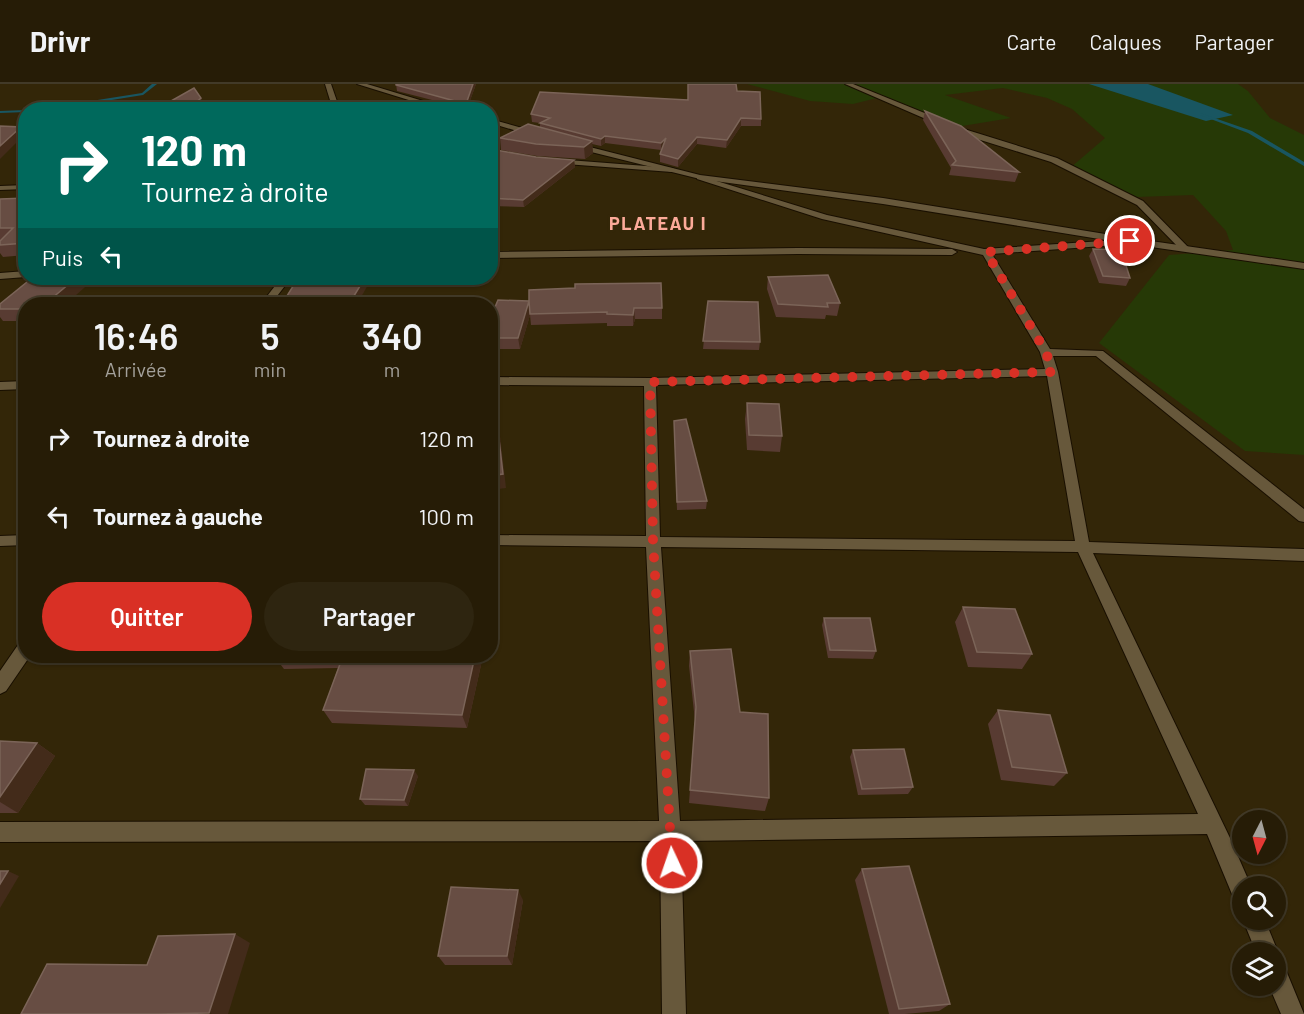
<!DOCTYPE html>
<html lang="fr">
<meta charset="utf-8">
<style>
body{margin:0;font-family:Barlow,sans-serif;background:#2e2510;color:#f1f3f6;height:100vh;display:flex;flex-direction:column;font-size:22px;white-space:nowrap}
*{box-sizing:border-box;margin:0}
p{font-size:20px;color:#a4a19b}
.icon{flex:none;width:33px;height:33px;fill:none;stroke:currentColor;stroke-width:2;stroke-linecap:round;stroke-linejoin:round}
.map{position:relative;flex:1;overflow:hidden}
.details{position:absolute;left:18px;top:213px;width:480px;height:366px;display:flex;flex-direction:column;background:#261c06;border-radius:24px;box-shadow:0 2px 4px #0004,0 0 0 2px #423a28}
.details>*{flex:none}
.banner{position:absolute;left:18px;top:18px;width:480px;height:183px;border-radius:24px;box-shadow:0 2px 4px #0004,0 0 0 2px #423a28;background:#00695c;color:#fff;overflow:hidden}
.needle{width:39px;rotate:186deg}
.fabs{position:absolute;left:1232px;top:726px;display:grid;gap:12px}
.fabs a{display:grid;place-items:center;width:54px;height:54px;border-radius:50%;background:#261c06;box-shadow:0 2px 4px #0004,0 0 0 2px #423a28;font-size:30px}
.pin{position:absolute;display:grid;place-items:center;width:51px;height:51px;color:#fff;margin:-26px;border:3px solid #fff;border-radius:50%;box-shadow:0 2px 6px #0007}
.me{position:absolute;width:66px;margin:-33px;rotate:357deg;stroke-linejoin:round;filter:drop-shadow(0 0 4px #0008)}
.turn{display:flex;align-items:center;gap:21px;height:126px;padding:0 24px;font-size:27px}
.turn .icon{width:78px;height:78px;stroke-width:2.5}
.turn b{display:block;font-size:42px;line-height:51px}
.then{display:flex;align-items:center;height:57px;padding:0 24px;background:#0003;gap:12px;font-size:22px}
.eta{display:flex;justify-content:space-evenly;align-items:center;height:102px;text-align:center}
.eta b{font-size:36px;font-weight:600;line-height:42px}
.action{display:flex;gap:12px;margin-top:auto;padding:12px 24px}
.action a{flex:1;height:69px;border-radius:36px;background:#d93025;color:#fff;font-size:24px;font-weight:600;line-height:69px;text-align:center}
.action a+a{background:#2e2510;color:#f1f3f6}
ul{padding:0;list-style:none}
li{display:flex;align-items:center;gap:18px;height:78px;padding:0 24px}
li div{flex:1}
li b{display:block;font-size:22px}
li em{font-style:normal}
header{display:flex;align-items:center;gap:36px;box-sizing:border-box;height:84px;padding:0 30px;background:#261c06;border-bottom:2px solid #423a28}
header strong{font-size:28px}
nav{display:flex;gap:33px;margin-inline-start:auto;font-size:21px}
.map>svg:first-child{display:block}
.green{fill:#263906}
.water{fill:#195661}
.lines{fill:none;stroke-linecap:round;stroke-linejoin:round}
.stream{fill:#195661;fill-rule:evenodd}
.minor-casing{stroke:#190f00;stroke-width:2}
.tertiary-casing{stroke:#190f00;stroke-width:2}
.minor{fill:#67583b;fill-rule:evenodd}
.tertiary{fill:#67583b;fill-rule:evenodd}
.wall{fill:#583b32}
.shaded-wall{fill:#432b1a}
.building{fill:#674d43;stroke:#7b6458;stroke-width:1.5}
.route{stroke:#d93025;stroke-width:10;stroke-dasharray:0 18}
.labels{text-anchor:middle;stroke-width:6;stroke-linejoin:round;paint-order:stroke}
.far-district-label{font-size:18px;font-weight:bold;letter-spacing:1.5px;fill:#fcaa99;stroke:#332608}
</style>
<header>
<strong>Drivr</strong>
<nav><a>Carte</a><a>Calques</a><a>Partager</a></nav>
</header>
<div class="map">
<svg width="1304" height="930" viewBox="0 0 1304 930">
<rect width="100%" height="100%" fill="#332608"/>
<path class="green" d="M747,0H1238L1248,7L1270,34L1304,51V371L1245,367L1099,259L1169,171L1233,166L1226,147L1193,111L1137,113L1070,84L1105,54L1072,25L1047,14L1003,4L945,11L1011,34L950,44L881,13L853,20L810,17Z"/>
<path class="water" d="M1089,0H1148L1233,31L1206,37Z"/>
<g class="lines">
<g class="stream">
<path d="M152,0H157L143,11L49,26H34L142,9Z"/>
<path d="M26,26V28L0,29V27Z"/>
<path d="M1200,29L1252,47L1304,78V82L1248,49L1200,31Z"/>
</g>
<g class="minor-casing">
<g id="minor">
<path d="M325,0H331L340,26H333Z"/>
<path d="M845,0H853L964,45L1057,74L1143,117L1190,165L1182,167L1137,121L1051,78L958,49Z"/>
<path d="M555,75L672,84L676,86L672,88L552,79V75Z"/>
<path d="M697,91L827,131L984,165L1133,155V159L1130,160L992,170L1050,265L1103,267L1304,425V438L1299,437L1096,272H1053L1058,288L1089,458L1304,465V477L1093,469L1230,754L1251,802H1242V818L1234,815L1207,750L681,757L686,930H662L660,757L0,758V738L659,737L646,463L490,461V451L646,452L644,302L490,301V293L650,294L1045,285L1040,268L983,171L822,135L697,95ZM1047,292L1075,457L660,453L656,301ZM661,463L1078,468L1198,730L680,737Z"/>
<path d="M26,101V105L0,106V102Z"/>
<path d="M798,164L952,165L957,168L952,171L798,170L490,174V168Z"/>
<path d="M26,187V193L0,195V189Z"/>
<path d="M281,194H291L271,220H261Z"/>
<path d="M26,297V305L0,306V298Z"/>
<path d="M26,451V461L0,462V452Z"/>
<path d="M26,556V572H30L6,607L0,610V587L20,558Z"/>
<path d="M1243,836H1265L1278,868L1275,876L1283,879L1304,930H1281L1269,902H1275V868H1256Z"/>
</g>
</g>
<g class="tertiary-casing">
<g id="tertiary">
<path d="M357,0H367L453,26H441Z"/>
<path d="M490,35L540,49L541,51L537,53L490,39Z"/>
<path d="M574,59L700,91L883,114L1130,154L1304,179V185L1130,160L883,120L700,95L571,63Z"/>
</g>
</g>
<use href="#minor" class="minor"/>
<use href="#tertiary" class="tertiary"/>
</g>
<g class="wall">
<path d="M396,0H476L467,25L397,7Z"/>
<path d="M737,7L761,35V42H741L726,64L697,60L678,83L660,78V70L662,65L661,66L605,59L601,62L592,60L593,69L585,75L537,72L501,66L500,54L540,44V39L532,38L531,30L688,16Z"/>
<path d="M925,27L1019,88L1015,98L949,91L951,84L923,36Z"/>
<path d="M490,65L536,73L574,76L575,83L524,123L490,122Z"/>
<path d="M26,114V171L3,173L0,169V157L1,156H0V115Z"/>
<path d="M1093,165L1130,194L1126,202L1099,199L1089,172Z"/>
<path d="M768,193L840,219L837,232L826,231L825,235L776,233L767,205Z"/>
<path d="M32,194H218L217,195H94L26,220V237H3L0,233V220Z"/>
<path d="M529,217L662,224V235H635L633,242H607V239L531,241L530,231L520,265H490V235Z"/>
<path d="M708,217L760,258L759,266L703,265Z"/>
<path d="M747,319L782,352L780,368L747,366L745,335Z"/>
<path d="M674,337L707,417L706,425L677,426Z"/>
<path d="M963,523L1032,570L1022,585L968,583L955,538Z"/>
<path d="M824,534L876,567L873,575L828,574L822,541Z"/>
<path d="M690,567L740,628L769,714L765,727L689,719L695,637L689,582Z"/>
<path d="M274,572H483L467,644L332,639L323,626L338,584L284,585Z"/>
<path d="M998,626L1067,689L1054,702L1001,696L988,640Z"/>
<path d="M0,657L37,659L55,672L18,729H0Z"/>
<path d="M853,666L913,703L908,710L858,711L850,673Z"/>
<path d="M418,692L408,722L365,721L360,715Z"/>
<path d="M862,785L950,920L939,927L905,930H889L855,796Z"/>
<path d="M523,816L512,881H445L438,872Z"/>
</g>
<g class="shaded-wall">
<path d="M473,0H476L467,25L466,20Z"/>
<path d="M201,14L205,23L202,26H187Z"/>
<path d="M741,34V42L726,64L727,56Z"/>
<path d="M21,43L25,50L0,75V62Z"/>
<path d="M605,52V59L601,62V55Z"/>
<path d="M697,53V60L678,83V75Z"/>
<path d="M666,54V61L661,66V59Z"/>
<path d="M592,57L593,69L585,75L584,63Z"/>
<path d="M574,76L575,83L524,123L523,116Z"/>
<path d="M76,194H93L94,195L66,220H45Z"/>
<path d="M365,194H372L357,220H349Z"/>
<path d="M529,217L531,228L520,265L518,254Z"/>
<path d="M634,224L635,235L633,242V231Z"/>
<path d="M497,338L500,352L506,404L490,406V392Z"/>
<path d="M475,572H483L467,644L462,631Z"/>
<path d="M37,659L55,672L18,729L0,718V713Z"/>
<path d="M414,686L418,692L408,722L404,716Z"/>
<path d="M8,787L19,792L0,824V800Z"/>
<path d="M518,806L523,816L512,881L507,872Z"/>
<path d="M235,850L250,859L228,930H212L209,929Z"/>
</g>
<g class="building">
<path d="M396,0H473L466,20L396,1Z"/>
<path d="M688,0H736L737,7L760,8L761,35L741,34L727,56L697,53L678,75L660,70L666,54L661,59L605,52L601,55L540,39L550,34L531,30L540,8L688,16Z"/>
<path d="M194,4L201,14L187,26H155Z"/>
<path d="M925,27L961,42L1019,88L952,81L956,77Z"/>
<path d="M528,40L592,57L584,63L536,60L500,54Z"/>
<path d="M0,42L21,43L0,62Z"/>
<path d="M490,65L536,73L574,76L523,116L490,114Z"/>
<path d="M26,114V159L0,161V157L13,144H0V115Z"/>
<path d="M1093,165L1121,166L1130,194L1103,192Z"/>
<path d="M828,191L840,219H827L828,223L778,220L768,193Z"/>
<path d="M32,194H76L45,220H26V225H0V220Z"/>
<path d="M319,194H365L349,220H282L295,199H315Z"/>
<path d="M661,199L662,224H634L633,231L607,230V228L530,230L529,217L518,254H490V235L498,216L529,217V206L575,204V200Z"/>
<path d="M708,217L758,218L760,258L703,257Z"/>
<path d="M747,319L779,320L782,352L749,351Z"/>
<path d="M686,335L707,417L677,418L674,337Z"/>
<path d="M490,338H497L503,390L490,392Z"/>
<path d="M963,523L1015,525L1032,570L977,568Z"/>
<path d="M824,534H870L876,567L830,566Z"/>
<path d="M731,565L740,628L768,630L769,714L690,706L696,623L690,567Z"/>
<path d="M343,572H475L462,631L323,626Z"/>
<path d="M998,626L1050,631L1067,689L1012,683Z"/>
<path d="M0,657L37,659L0,713Z"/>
<path d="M904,665L913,703L862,705L853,666Z"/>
<path d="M366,685L414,686L404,716L360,715Z"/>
<path d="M909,782L950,920L899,925L862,785Z"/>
<path d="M0,787H8L0,800Z"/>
<path d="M451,803L518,806L507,872H438Z"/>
<path d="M235,850L209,929L156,930H21L47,880L147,881L158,852Z"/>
</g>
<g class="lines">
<path class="route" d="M672,779L653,457L650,298L1052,288L1046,268L986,168L1130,157"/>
</g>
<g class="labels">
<g class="far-district-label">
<text x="658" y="146">PLATEAU I</text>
</g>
</g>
</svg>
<div class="fabs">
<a><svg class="needle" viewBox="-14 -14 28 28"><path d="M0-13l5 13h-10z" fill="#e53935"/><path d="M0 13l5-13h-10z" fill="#a4a19b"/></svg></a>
<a><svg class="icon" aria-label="search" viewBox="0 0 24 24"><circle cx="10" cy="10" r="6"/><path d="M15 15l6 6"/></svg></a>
<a><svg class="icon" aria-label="layers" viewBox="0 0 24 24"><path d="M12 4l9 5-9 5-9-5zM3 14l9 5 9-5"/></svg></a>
</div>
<div class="pin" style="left:1130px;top:157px;background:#d93025"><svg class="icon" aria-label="arrive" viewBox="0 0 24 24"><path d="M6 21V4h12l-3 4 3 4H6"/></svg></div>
<svg class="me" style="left:672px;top:779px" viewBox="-20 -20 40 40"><circle r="17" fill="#d93025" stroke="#fff" stroke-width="3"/><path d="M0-11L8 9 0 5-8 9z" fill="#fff"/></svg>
<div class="banner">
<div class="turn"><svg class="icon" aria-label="right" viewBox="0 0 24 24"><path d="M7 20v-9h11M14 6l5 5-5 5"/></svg><div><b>120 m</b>Tournez à droite</div></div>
<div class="then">Puis<svg class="icon" aria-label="left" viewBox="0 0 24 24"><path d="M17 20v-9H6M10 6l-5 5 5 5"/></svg></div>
</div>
<section class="details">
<div class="eta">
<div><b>16:46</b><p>Arrivée</p></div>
<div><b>5</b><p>min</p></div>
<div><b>340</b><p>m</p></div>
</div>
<ul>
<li><svg class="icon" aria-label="right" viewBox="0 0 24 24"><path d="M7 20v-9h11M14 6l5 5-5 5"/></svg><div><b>Tournez à droite</b></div><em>120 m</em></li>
<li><svg class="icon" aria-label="left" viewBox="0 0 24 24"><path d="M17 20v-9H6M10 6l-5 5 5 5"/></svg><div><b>Tournez à gauche</b></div><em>100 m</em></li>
</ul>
<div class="action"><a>Quitter</a><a>Partager</a></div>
</section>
</div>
